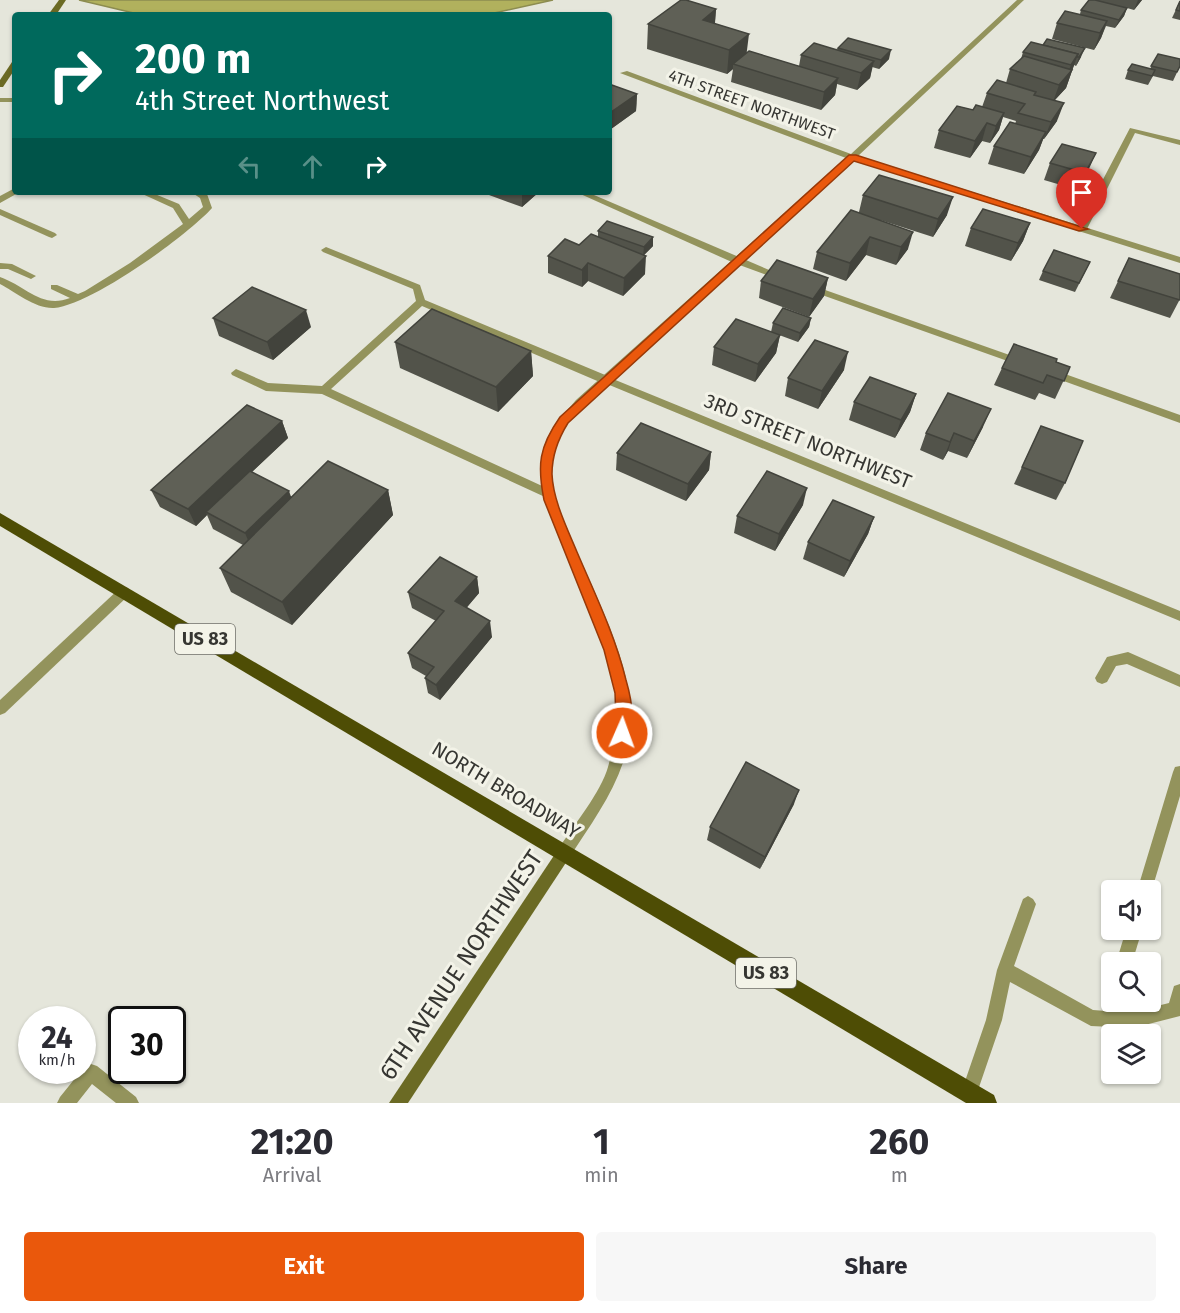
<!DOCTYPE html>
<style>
body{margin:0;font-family:"Fira Sans",sans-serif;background:#f7f7f7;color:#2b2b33;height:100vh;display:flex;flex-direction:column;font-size:22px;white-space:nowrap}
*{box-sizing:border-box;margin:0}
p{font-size:20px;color:#7c7c81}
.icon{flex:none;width:33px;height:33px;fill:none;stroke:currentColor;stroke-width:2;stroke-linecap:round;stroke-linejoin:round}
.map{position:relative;height:1103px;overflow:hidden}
.details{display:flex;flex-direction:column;background:#fff;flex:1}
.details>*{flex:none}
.banner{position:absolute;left:12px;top:12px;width:600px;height:183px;border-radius:6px;box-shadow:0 2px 4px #0004;background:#00695c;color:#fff;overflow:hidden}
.fabs{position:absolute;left:1101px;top:880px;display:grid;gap:12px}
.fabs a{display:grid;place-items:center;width:60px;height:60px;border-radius:6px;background:#fff;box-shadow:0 2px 4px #0004;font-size:30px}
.speed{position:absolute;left:18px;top:1006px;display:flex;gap:12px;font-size:30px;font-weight:700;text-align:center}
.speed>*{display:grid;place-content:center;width:78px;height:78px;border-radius:50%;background:#fff;box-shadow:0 2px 4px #0004;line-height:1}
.speed small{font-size:15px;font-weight:400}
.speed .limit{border:3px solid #111;border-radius:9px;background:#fff;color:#111}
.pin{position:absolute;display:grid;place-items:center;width:51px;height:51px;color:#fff;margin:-62px -26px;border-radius:50% 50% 50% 0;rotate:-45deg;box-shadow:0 0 6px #0007}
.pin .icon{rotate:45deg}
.me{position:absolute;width:66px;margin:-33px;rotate:2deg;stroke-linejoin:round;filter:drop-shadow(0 0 4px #0008)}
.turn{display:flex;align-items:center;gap:21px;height:126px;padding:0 24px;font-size:27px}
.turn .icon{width:78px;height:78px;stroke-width:2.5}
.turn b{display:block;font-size:42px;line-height:51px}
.lanes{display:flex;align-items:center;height:57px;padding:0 24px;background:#0003;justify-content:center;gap:30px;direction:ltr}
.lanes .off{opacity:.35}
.eta{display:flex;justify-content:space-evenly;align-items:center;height:102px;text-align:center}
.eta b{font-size:36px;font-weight:700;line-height:42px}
.cta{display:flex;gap:12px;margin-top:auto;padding:12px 24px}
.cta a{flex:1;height:69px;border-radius:6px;background:#ea580c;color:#fff;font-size:24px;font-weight:700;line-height:69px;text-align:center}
.cta a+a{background:#f7f7f7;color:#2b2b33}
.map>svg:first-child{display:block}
.water{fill:#b1b15d;stroke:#8c8c50;stroke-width:1.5}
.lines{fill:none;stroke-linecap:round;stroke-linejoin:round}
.lane{fill:#93935c;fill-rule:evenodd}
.street{fill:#93935c;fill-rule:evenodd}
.secondary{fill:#6b6a24;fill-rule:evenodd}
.primary{fill:#4e4d05;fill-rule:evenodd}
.wall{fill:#52534a}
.shaded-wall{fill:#42433c}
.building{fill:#5f6056;stroke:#42433c;stroke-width:1.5}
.route{fill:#ea580c;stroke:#983908;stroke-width:1.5}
.labels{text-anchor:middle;stroke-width:6;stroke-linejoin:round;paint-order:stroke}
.far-street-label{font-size:16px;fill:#363632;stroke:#f3f3e8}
.shield{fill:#f3f3e8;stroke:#6f6f69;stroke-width:1.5}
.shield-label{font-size:18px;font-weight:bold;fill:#363632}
.street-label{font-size:20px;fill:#363632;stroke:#f3f3e8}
.near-street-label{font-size:24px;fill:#363632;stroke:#f3f3e8}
</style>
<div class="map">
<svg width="1180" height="1103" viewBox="0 0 1180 1103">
<rect width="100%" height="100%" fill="#e5e6db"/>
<path class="water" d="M79,0H553L485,15H142Z"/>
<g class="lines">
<g class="lane">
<rect x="0" y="98" width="15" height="4"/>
<path d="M1130,128L1180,140V145L1135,133L1087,229L1082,232L1079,231L1077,229Z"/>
<path d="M15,188V192L18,193L0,203V196Z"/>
<path d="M138,192H150L179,204L189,219L203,207L200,198L191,192L207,194L212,208C187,236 91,305 54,308C36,309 15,292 0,284V277C26,286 41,309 70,298L51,289V285H57L78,294L85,291L130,263L183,224L173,208Z"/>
<path d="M576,192H587L788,278L783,281L780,280L734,263Z"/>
<path d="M0,209L55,233L57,235L52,238L49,237L0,215Z"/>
<path d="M326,247L420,285L425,300L610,377L611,380L610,383H602L422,306L331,389L553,491L555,494L553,497H545L322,394L266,391L232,375L231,373L236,369L268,383L322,386L416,301L413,289L323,252L321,250Z"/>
<path d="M0,263L12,264L36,276L31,279L8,269H0Z"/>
<path d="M811,285L1024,360L1025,362L1020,365L1016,364L808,290V286Z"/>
<path d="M1051,369L1180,415V423L1047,375L1046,373Z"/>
<path d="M1128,652L1180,675V687L1127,664L1116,666L1107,682L1102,684L1097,682L1095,678L1107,657Z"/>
<path d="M1180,766V796L1150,896V891H1137L1173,772L1175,767Z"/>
<path d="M1028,896L1033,899L1036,904L1014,966L1093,1010L1106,1011V1002L1108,996L1112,995V1002H1122L1123,1011L1133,1012L1169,1003L1174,986L1180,984V1016L1133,1028L1091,1026L1010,982L1002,1020L977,1093L975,1099L969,1101L963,1099L961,1093L986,1020L997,970L1023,899Z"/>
<path d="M1126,930H1142L1132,963H1116Z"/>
<path d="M91,1064L97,1066L136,1097L139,1103H116L92,1084L77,1103H57L60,1097L85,1066Z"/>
</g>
<g class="street">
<path d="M1017,0H1024L858,156L1180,257V263L853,160L613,379L1180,611V621L607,384C588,402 563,421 555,447C544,481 562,516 575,547C596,597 632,665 631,719C630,772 597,815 569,858L564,860L559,858L557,853L559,848C574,825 601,792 608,767C612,753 615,736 617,722C622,673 578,583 559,537C548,509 535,480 544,449C549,430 563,415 576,400L846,158L620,73L627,71L851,154Z"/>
<path d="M124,587L128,588L130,592L128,596L5,713L0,715V700L120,588Z"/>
</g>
<g class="secondary">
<path d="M59,0H66L56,15H48Z"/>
<path d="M12,62H15V69L3,87H0V80Z"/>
<path d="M564,846L569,848L571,853L569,858L408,1103H389L559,848Z"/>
</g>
<path class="primary" d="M0,513L994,1095L997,1103H966L0,526Z"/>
</g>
<g class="wall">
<path d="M1096,0H1142L1134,10L1127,8L1124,16L1115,28L1106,26L1101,38L1094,50L1052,39L1057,23L1080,14L1081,10Z"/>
<path d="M1180,1V20L1172,18Z"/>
<path d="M716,9L715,23L747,53L799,66L801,55L837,50L838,48L889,59L879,69L872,67L870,78L857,90L837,84L835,95L821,110L731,82L733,69L727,74L647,49L648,24Z"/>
<path d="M1023,52L1081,57L1076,66L1074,65L1066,88L1054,101L1057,121L1044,139H1043L1039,150L1024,174L988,164L994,146L1015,124L1016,121L1003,117L999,130L990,143L982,141L970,158L934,148L939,130L973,110L982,107L987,93L1006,83L1010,69L1021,59Z"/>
<path d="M1158,54L1180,66L1173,81L1153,76L1148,85L1125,79L1128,70L1150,69Z"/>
<path d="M609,84L637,94L636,111L611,129H609Z"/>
<path d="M1050,163L1088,171L1078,190L1044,180Z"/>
<path d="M489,192H539L522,207L489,195Z"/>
<path d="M863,195L947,215L933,237L880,220L908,249L896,265L866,255L846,281L813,269L817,252L859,212Z"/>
<path d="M1030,223L1023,241L1011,261L965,246L971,228Z"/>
<path d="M598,231L653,246L644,255L645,274L623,296L588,281L582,287L548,273V256L579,245L598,237Z"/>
<path d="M1129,258L1180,299L1170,318L1110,298Z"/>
<path d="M1090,262L1075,292L1039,280L1043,271Z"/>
<path d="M828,278L824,296L809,317L759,298L761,281Z"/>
<path d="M213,318L311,327L273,360L219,336Z"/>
<path d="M811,318L809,327L798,342L771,332L773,323Z"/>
<path d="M780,335L776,353L755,382L712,365L714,347Z"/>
<path d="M395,342L531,351L533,376L498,412L400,368Z"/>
<path d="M1070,367L1055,399L1039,393L1035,400L994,385L1002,368Z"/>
<path d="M844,370L818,409L785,396L788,378Z"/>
<path d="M916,394L910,412L895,438L849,420L854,402Z"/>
<path d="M282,421L288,438L252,472L292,497L388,490L393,515L292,625L231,592L220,568L243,545L213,529L207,515L196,526L160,507L151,490Z"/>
<path d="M1041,426L1065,483L1056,500L1014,484Z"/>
<path d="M983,427L967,458L948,451L943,460L920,450L926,433Z"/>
<path d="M711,452L709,470L686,501L616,470L617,453Z"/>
<path d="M803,505L775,551L734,533L737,516Z"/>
<path d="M874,517L868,534L844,577L803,559L808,542Z"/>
<path d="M477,577L479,593L466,608L492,637L440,700L428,693L425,678L426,676L412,668L408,653L436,621L412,608L408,592Z"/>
<path d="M794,804L760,869L707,840L710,827Z"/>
</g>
<g class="shaded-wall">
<path d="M1138,0H1142L1134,10Z"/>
<path d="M1127,8L1124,16L1115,28L1119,20Z"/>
<path d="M716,9L714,33L703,20Z"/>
<path d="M1107,21L1101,38L1094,50L1100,33Z"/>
<path d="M749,34L746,58L733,64V69L727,74L729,50Z"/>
<path d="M1085,48L1081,57L1076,66L1079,57Z"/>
<path d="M891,50L889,59L879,69L881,60Z"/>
<path d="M1078,54L1066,88L1053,102L1059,85L1066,77L1071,65Z"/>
<path d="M874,61L870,78L857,90L861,73Z"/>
<path d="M838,78L835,95L821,110L824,92Z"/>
<path d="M637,94L636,111L611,129V112Z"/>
<path d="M1064,103L1057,121L1044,139L1051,122Z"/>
<path d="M1004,113L999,130L990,143L996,126Z"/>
<path d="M987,123L982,141L970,158L975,141Z"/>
<path d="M1046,132L1039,150L1024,174L1031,157Z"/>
<path d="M1096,153L1088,171L1078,190L1085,173Z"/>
<path d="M522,192H539L522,207Z"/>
<path d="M953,197L947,215L933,237L938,219Z"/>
<path d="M1030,223L1023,241L1011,261L1018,243Z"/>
<path d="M913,232L908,249L896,265L901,247Z"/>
<path d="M653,237V246L643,256L644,247Z"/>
<path d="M870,237L866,255L846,281L850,263Z"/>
<path d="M646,256L645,274L623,296L624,278Z"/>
<path d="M588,263V281L582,287V270Z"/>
<path d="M828,278L824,296L809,317L813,299Z"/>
<path d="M306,310L311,327L273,360L267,342Z"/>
<path d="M811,318L809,327L798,342L800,333Z"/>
<path d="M780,335L776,353L755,382L758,364Z"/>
<path d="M531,351L533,376L498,412L496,387Z"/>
<path d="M848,352L844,370L818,409L822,391Z"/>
<path d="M916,394L910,412L895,438L901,420Z"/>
<path d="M991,409L983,427L967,458L974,441Z"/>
<path d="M282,421L288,438L208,513L206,512L207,515L196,526L188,509Z"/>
<path d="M954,433L948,451L943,460L950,442Z"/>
<path d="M711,452L709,470L686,501L688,484Z"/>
<path d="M807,488L803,505L775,551L779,534Z"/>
<path d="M388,490L393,515L292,625L282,602Z"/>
<path d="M289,491L295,508L252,550L245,533Z"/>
<path d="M874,517L868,534L844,577L850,561Z"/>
<path d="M477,577L479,593L458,618L455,601Z"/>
<path d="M490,621L492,637L440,700L436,685Z"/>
<path d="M799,790L794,804L760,869L765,857Z"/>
</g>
<g class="building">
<path d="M681,0H686L716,9L703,20L749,34L729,50L648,24Z"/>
<path d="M1089,0H1095L1127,8L1119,20L1081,10Z"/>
<path d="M1180,1V11L1176,10Z"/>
<path d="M1065,11L1107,21L1100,33L1057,23Z"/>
<path d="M848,38L891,50L881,60L838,48Z"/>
<path d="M1047,39L1085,48L1079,57H1077L1078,54L1043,45Z"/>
<path d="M1031,42L1078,54L1071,65L1023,52Z"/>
<path d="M814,43L874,61L861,73L801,55Z"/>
<path d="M749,51L838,78L824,92L733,64Z"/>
<path d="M1158,54L1180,59V66L1177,72L1151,66Z"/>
<path d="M1024,56L1072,70L1059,85L1010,69Z"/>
<path d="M1132,64L1155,70L1152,76L1128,70Z"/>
<path d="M997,80L1036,92L1034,95L1064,103L1051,122L1018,113L1025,104L987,93Z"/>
<path d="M609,84L637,94L611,112L609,111Z"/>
<path d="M976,105L1004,113L996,126L987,123L975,141L939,130L957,106L973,110Z"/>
<path d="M1010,122L1046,132L1031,157L994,146Z"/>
<path d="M1062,144L1096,153L1085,173L1050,163Z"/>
<path d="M879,175L953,197L938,219L863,195Z"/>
<path d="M983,209L1030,223L1018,243L971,228Z"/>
<path d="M851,210L913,232L901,247L870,237L850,263L817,252Z"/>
<path d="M607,221L653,237L644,247L598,231Z"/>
<path d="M591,234L646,256L624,278L588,263L582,270L548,256L565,239L579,245Z"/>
<path d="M1054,250L1090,262L1079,283L1043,271Z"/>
<path d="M1129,258L1180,274V300L1118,281Z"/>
<path d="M777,260L828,278L813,299L761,281Z"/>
<path d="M252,287L306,310L267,342L213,318Z"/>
<path d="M783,308L811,318L800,333L773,323Z"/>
<path d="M432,309L531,351L496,387L395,342Z"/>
<path d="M736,319L780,335L758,364L714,347Z"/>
<path d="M815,340L848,352L822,391L788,378Z"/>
<path d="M1014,344L1057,359L1056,362L1070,367L1064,381L1047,375L1043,383L1002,368Z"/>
<path d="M870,377L916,394L901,420L854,402Z"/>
<path d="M948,393L991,409L974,441L954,433L950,442L926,433Z"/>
<path d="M247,405L282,421L188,509L151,490Z"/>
<path d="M641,423L711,452L688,484L617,453Z"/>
<path d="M1041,426L1083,441L1065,483L1022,467Z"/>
<path d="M328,461L388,490L282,602L220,568Z"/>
<path d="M250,471L289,491L245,533L206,512Z"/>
<path d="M767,471L807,488L779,534L737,516Z"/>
<path d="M833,500L874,517L850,561L808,542Z"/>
<path d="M440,557L477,577L455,601L490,621L436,685L425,678L434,667L408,653L444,611L408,592Z"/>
<path d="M746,762L799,790L765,857L710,827Z"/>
</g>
<path class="route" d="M849,155H856L1088,229L1079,231L854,161L568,423C558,439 552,455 552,474C553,500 567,528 577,552C595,594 615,635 626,680C631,697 636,721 628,738L622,740L617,738L614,733L616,720L615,693L604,650L544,500C537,465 539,447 560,417Z"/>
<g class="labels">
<g class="far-street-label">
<text transform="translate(752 104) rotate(20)" y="6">4TH STREET NORTHWEST</text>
</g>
<g class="shield">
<rect x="175" y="624" width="60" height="30" rx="4.5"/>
<rect x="736" y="958" width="60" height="30" rx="4.5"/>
</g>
<g class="shield-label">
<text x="205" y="645">US 83</text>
<text x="766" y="979">US 83</text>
</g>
<g class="street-label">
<text transform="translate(808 441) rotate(22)" y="7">3RD STREET NORTHWEST</text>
<text transform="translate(506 790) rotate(31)" y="7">NORTH BROADWAY</text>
</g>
<g class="near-street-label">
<text transform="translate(461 965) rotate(-56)" y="8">6TH AVENUE NORTHWEST</text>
</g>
</g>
</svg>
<div class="fabs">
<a><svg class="icon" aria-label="sound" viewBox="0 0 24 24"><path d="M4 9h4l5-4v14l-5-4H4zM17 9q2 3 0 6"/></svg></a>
<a><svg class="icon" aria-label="search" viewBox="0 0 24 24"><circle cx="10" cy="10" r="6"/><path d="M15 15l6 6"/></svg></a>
<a><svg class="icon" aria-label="layers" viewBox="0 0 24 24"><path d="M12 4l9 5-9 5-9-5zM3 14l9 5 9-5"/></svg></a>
</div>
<div class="speed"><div>24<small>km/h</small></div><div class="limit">30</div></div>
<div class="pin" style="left:1082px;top:229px;background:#d93025"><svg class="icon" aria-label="arrive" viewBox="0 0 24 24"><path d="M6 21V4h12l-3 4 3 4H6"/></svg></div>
<svg class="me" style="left:622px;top:733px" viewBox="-20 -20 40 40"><circle r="17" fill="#ea580c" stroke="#fff" stroke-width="3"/><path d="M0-11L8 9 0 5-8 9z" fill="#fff"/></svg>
<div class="banner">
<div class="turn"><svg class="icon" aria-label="right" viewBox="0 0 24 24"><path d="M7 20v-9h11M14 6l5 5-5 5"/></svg><div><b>200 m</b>4th Street Northwest</div></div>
<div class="lanes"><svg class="icon off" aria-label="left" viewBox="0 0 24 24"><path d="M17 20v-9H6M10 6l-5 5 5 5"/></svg><svg class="icon off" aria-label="ahead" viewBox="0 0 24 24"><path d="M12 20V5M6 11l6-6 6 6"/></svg><svg class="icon" aria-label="right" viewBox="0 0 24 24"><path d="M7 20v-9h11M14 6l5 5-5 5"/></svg></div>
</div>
</div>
<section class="details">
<div class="eta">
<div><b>21:20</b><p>Arrival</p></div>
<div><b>1</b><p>min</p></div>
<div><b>260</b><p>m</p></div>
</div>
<div class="cta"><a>Exit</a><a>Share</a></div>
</section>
